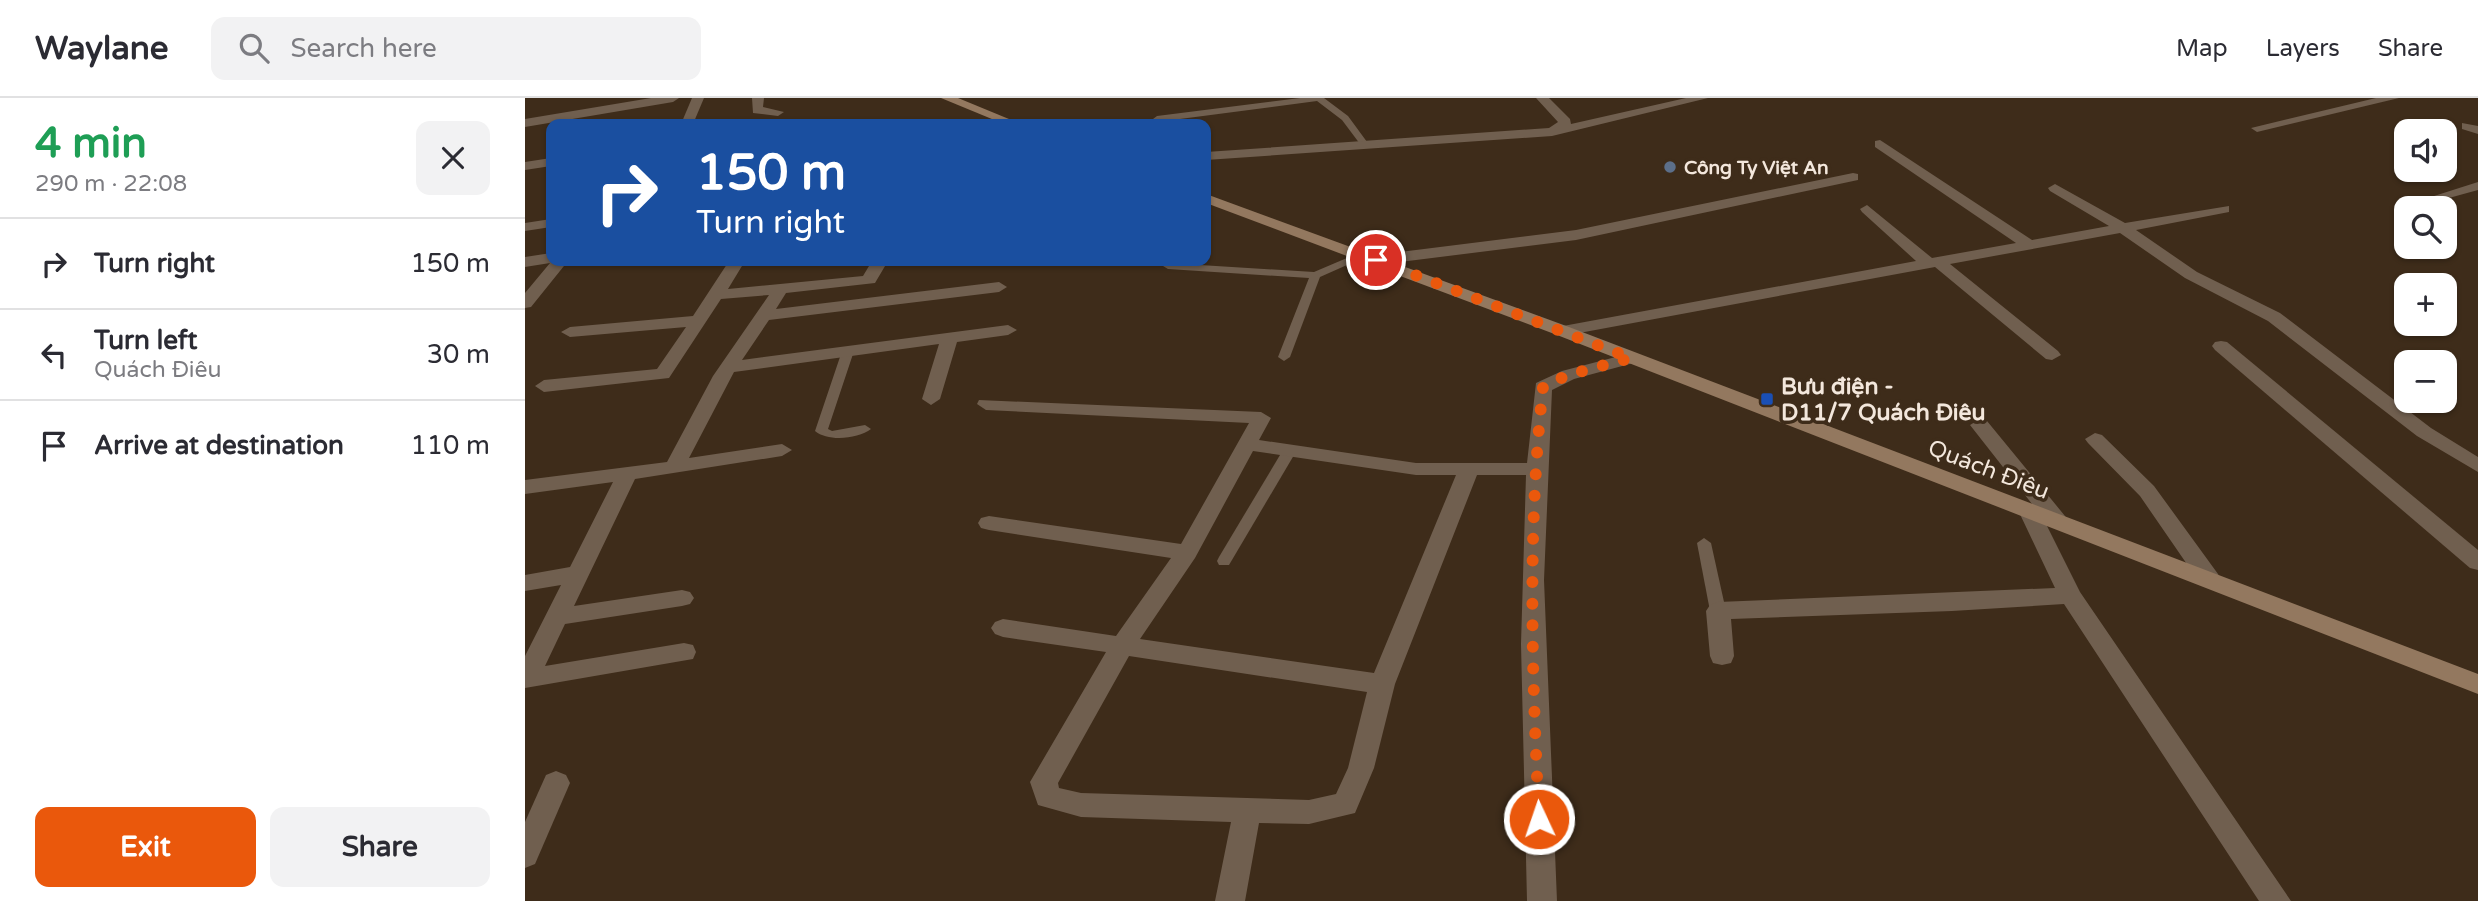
<!DOCTYPE html>
<meta charset="utf-8">
<style>
body{margin:0;font-family:"Varela Round",sans-serif;background:#f2f2f3;color:#2b2b33;height:100vh;display:flex;flex-direction:column;font-size:26px;white-space:nowrap}
*{box-sizing:border-box;margin:0}
p{font-size:23px;color:#7c7c81}
.icon{flex:none;width:38px;height:38px;fill:none;stroke:currentColor;stroke-width:2;stroke-linecap:round;stroke-linejoin:round}
.map{position:relative;flex:1;overflow:hidden}
.drawer{display:flex;flex-direction:column;background:#fff;width:525px}
.drawer>*{flex:none}
.hud{position:absolute;left:21px;top:21px;width:665px;height:147px;border-radius:14px;box-shadow:0 2px 5px #0004;background:#1a4fa0;color:#fff;overflow:hidden}
.buttons{position:absolute;left:1869px;top:21px;display:grid;gap:14px}
.buttons a{display:grid;place-items:center;width:63px;height:63px;border-radius:14px;background:#fff;box-shadow:0 2px 5px #0004;font-size:35px}
.pin{position:absolute;display:grid;place-items:center;width:60px;height:60px;color:#fff;margin:-30px;border:4px solid #fff;border-radius:50%;box-shadow:0 2px 7px #0007}
.me{position:absolute;width:77px;margin:-38px;rotate:357deg;stroke-linejoin:round;filter:drop-shadow(0 0 5px #0008)}
.turn{display:flex;align-items:center;gap:24px;height:147px;padding:0 35px;font-size:32px}
.turn .icon{width:91px;height:91px;stroke-width:2.5}
.turn b{display:block;font-size:49px;line-height:60px}
.round{display:grid;place-items:center;flex:none;width:74px;height:74px;border-radius:14px;background:#f2f2f3}
.summary{display:flex;align-items:center;justify-content:space-between;height:119px;padding:0 35px}
h1{font-size:42px;font-weight:800;line-height:52px;color:#1e9e55}
.primary-button{display:flex;gap:14px;margin-top:auto;padding:14px 35px}
.primary-button a{flex:1;height:80px;border-radius:14px;background:#ea580c;color:#fff;font-size:28px;font-weight:800;line-height:80px;text-align:center}
.primary-button a+a{background:#f2f2f3;color:#2b2b33}
ul{padding:0;list-style:none}
li{display:flex;align-items:center;gap:21px;height:91px;padding:0 35px;border-top:2px solid #e1e1e2}
li div{flex:1}
li b{display:block;font-size:26px}
li em{font-style:normal}
header{display:flex;align-items:center;gap:42px;box-sizing:border-box;height:98px;padding:0 35px;background:#fff;border-bottom:2px solid #e1e1e2}
header strong{font-size:33px}
nav{display:flex;gap:38px;margin-inline-start:auto;font-size:24px}
.search{width:490px;height:63px;background:#f2f2f3;display:flex;align-items:center;gap:18px;box-sizing:border-box;padding:0 24px;border-radius:14px;color:#7c7c81;font-size:26px}
main{display:flex;flex:1;min-height:0}
.map>svg:first-child{display:block}
.lines{fill:none;stroke-linecap:round;stroke-linejoin:round}
.lane{fill:#705f4f;fill-rule:evenodd}
.street{fill:#705f4f;fill-rule:evenodd}
.secondary{fill:#93785f;fill-rule:evenodd}
.route{stroke:#ea580c;stroke-width:12;stroke-dasharray:0 21.6}
.service-dot{fill:#5c6f8a;stroke:#3e2c1a;stroke-width:2.5}
.transit-dot{fill:#1a4fb4;stroke:#3e2c1a;stroke-width:2.5}
.labels{text-anchor:middle;stroke-width:7;stroke-linejoin:round;paint-order:stroke}
.far-poi-label{font-size:19px;font-weight:bold;fill:#f3e7dc;stroke:#3e2c1a;text-anchor:start}
.poi-label{font-size:23px;font-weight:bold;fill:#f3e7dc;stroke:#3e2c1a;text-anchor:start}
.street-label{font-size:23px;fill:#f3e7dc;stroke:#3e2c1a}
</style>
<header>
<strong>Waylane</strong>
<div class="search"><svg class="icon" aria-label="search" viewBox="0 0 24 24"><circle cx="10" cy="10" r="6"/><path d="M15 15l6 6"/></svg>Search here</div>
<nav><a>Map</a><a>Layers</a><a>Share</a></nav>
</header>
<main>
<section class="drawer">
<div class="summary"><div><h1>4 min</h1><p>290 m · 22:08</p></div><a class="round"><svg class="icon" aria-label="close" viewBox="0 0 24 24"><path d="M6 6l12 12M18 6L6 18"/></svg></a></div>
<ul>
<li><svg class="icon" aria-label="right" viewBox="0 0 24 24"><path d="M7 20v-9h11M14 6l5 5-5 5"/></svg><div><b>Turn right</b></div><em>150 m</em></li>
<li><svg class="icon" aria-label="left" viewBox="0 0 24 24"><path d="M17 20v-9H6M10 6l-5 5 5 5"/></svg><div><b>Turn left</b><p>Quách Điêu</p></div><em>30 m</em></li>
<li><svg class="icon" aria-label="arrive" viewBox="0 0 24 24"><path d="M6 21V4h12l-3 4 3 4H6"/></svg><div><b>Arrive at destination</b></div><em>110 m</em></li>
</ul>
<div class="primary-button"><a>Exit</a><a>Share</a></div>
</section>
<div class="map">
<svg width="1953" height="803" viewBox="0 0 1953 803">
<rect width="100%" height="100%" fill="#3e2c1a"/>
<g class="lines">
<g class="lane">
<path d="M775,0H799L823,18L845,48L844,50H838L817,22L792,3L632,24L628,21L632,18Z"/>
<path d="M836,154L840,155V159L795,179L765,259L759,263L753,259L784,180L643,171L638,168L643,165L789,174Z"/>
<path d="M323,249L329,253L303,331L307,333L340,327L346,331C333,341 303,344 290,333L317,253Z"/>
<path d="M765,348L772,352L704,467H694L692,463L694,459L758,352Z"/>
<path d="M1179,440L1186,445L1201,513L1199,517H1187L1185,513L1172,445Z"/>
</g>
<g class="street">
<path d="M126,0H154L148,4L0,29V21Z"/>
<path d="M167,0H179L168,26H156Z"/>
<path d="M227,0H239L238,9L259,14L253,18L228,15Z"/>
<path d="M1011,0H1024L1045,21L1046,26L1161,0H1183L1027,38L681,62V54L1024,30L1033,24Z"/>
<path d="M1851,0H1874L1732,34L1726,30Z"/>
<path d="M1937,25L1953,28V36L1937,31Z"/>
<path d="M1355,42L1507,142L1584,128L1525,93L1523,90L1530,86L1600,125L1704,108V114L1611,132L1672,174L1755,215L1906,330L1953,359V374L1892,338L1743,223L1660,180L1595,135L1425,166L1533,253L1536,257L1527,262L1521,261L1410,169L1038,238L1029,233L1038,228L1391,163L1337,114L1335,111L1342,107L1407,160L1491,145L1350,49V43Z"/>
<path d="M26,60V68L0,72V64Z"/>
<path d="M1328,75L1333,76V82L1051,142L851,167L843,162L851,157L1051,132Z"/>
<path d="M1953,84V92L1913,103L1906,99Z"/>
<path d="M26,121V129L0,133V125Z"/>
<path d="M26,155V163H43L6,209L0,210V195L25,165L0,169V159Z"/>
<path d="M204,163H220L203,191L338,178L347,163H363L350,185L261,195L251,211L474,184L482,189L474,194L244,222L217,262L483,227L492,232L483,237L432,244L415,301L406,307L397,301L414,246L209,274L164,360L257,346L267,352L257,358L110,381L49,508L157,492L165,494L169,500L165,506L157,508L40,526L20,568L159,545L168,547L171,554L168,561L0,590V558L36,487L0,493V477L45,469L88,384L0,396V382L142,364L188,278L244,197L196,201L144,280L19,294L10,288L19,282L132,271L161,229L45,239L36,234L45,229L168,218Z"/>
<path d="M1696,243L1702,244L1953,452V472L1945,470L1690,252L1687,248L1690,244Z"/>
<path d="M1106,255L1112,256L1115,260L1112,264L1049,281L1027,292L1019,482L1032,803H1002L996,546L1001,377H952L870,586L849,670L830,715L784,726L734,725L720,803H690L706,724L556,719L513,707L505,684L581,554L478,539L470,536L466,530L470,524L478,521L591,538L646,460L464,432L456,430L453,425L456,420L464,418L656,446L724,325L461,312L452,306L454,302L736,314L746,320L734,342L891,365H1002L1011,285L1037,273ZM728,353L891,377H931L849,575L615,541L670,460ZM604,558L842,594L823,670L811,696L784,702L556,695L534,690L533,685Z"/>
<path d="M1455,321L1462,323L1540,418L1543,423L1540,428C1530,431 1526,430 1519,422L1555,494L1766,803H1734L1539,506L1427,513L1206,521L1209,558L1206,565L1197,567L1188,565L1185,558L1181,513L1185,507L1193,504L1530,490L1493,412L1496,407L1507,406L1445,327Z"/>
<path d="M1570,335L1577,337L1629,388L1693,476L1696,482L1693,488H1677L1615,398L1563,345L1560,341Z"/>
<path d="M31,673L41,677L45,685L10,766L0,770V724L21,677Z"/>
</g>
<g class="secondary">
<path d="M416,0H433L496,26H479Z"/>
<path d="M681,96L1044,229L1953,576V596L1032,237L681,105Z"/>
</g>
</g>
<g class="lines">
<path class="route" d="M851,162L1106,260L1043,277L1018,289C1002,433 1007,577 1014,721"/>
</g>
<circle class="service-dot" cx="1145" cy="69" r="7"/>
<rect class="transit-dot" x="1235" y="294" width="14" height="14" rx="3.5"/>
<g class="labels">
<g class="far-poi-label">
<text x="1159" y="76">Công Ty Việt An</text>
</g>
<g class="poi-label">
<text x="1256" y="296">Bưu điện -<tspan x="1256" dy="26">D11/7 Quách Điêu</tspan></text>
</g>
<g class="street-label">
<text transform="translate(1464 371) rotate(21)" y="8">Quách Điêu</text>
</g>
</g>
</svg>
<div class="buttons">
<a><svg class="icon" aria-label="sound" viewBox="0 0 24 24"><path d="M4 9h4l5-4v14l-5-4H4zM17 9q2 3 0 6"/></svg></a>
<a><svg class="icon" aria-label="search" viewBox="0 0 24 24"><circle cx="10" cy="10" r="6"/><path d="M15 15l6 6"/></svg></a>
<a>+</a>
<a>−</a>
</div>
<div class="pin" style="left:851px;top:162px;background:#d93025"><svg class="icon" aria-label="arrive" viewBox="0 0 24 24"><path d="M6 21V4h12l-3 4 3 4H6"/></svg></div>
<svg class="me" style="left:1014px;top:721px" viewBox="-20 -20 40 40"><circle r="17" fill="#ea580c" stroke="#fff" stroke-width="3"/><path d="M0-11L8 9 0 5-8 9z" fill="#fff"/></svg>
<div class="hud">
<div class="turn"><svg class="icon" aria-label="right" viewBox="0 0 24 24"><path d="M7 20v-9h11M14 6l5 5-5 5"/></svg><div><b>150 m</b>Turn right</div></div>
</div>
</div>
</main>
